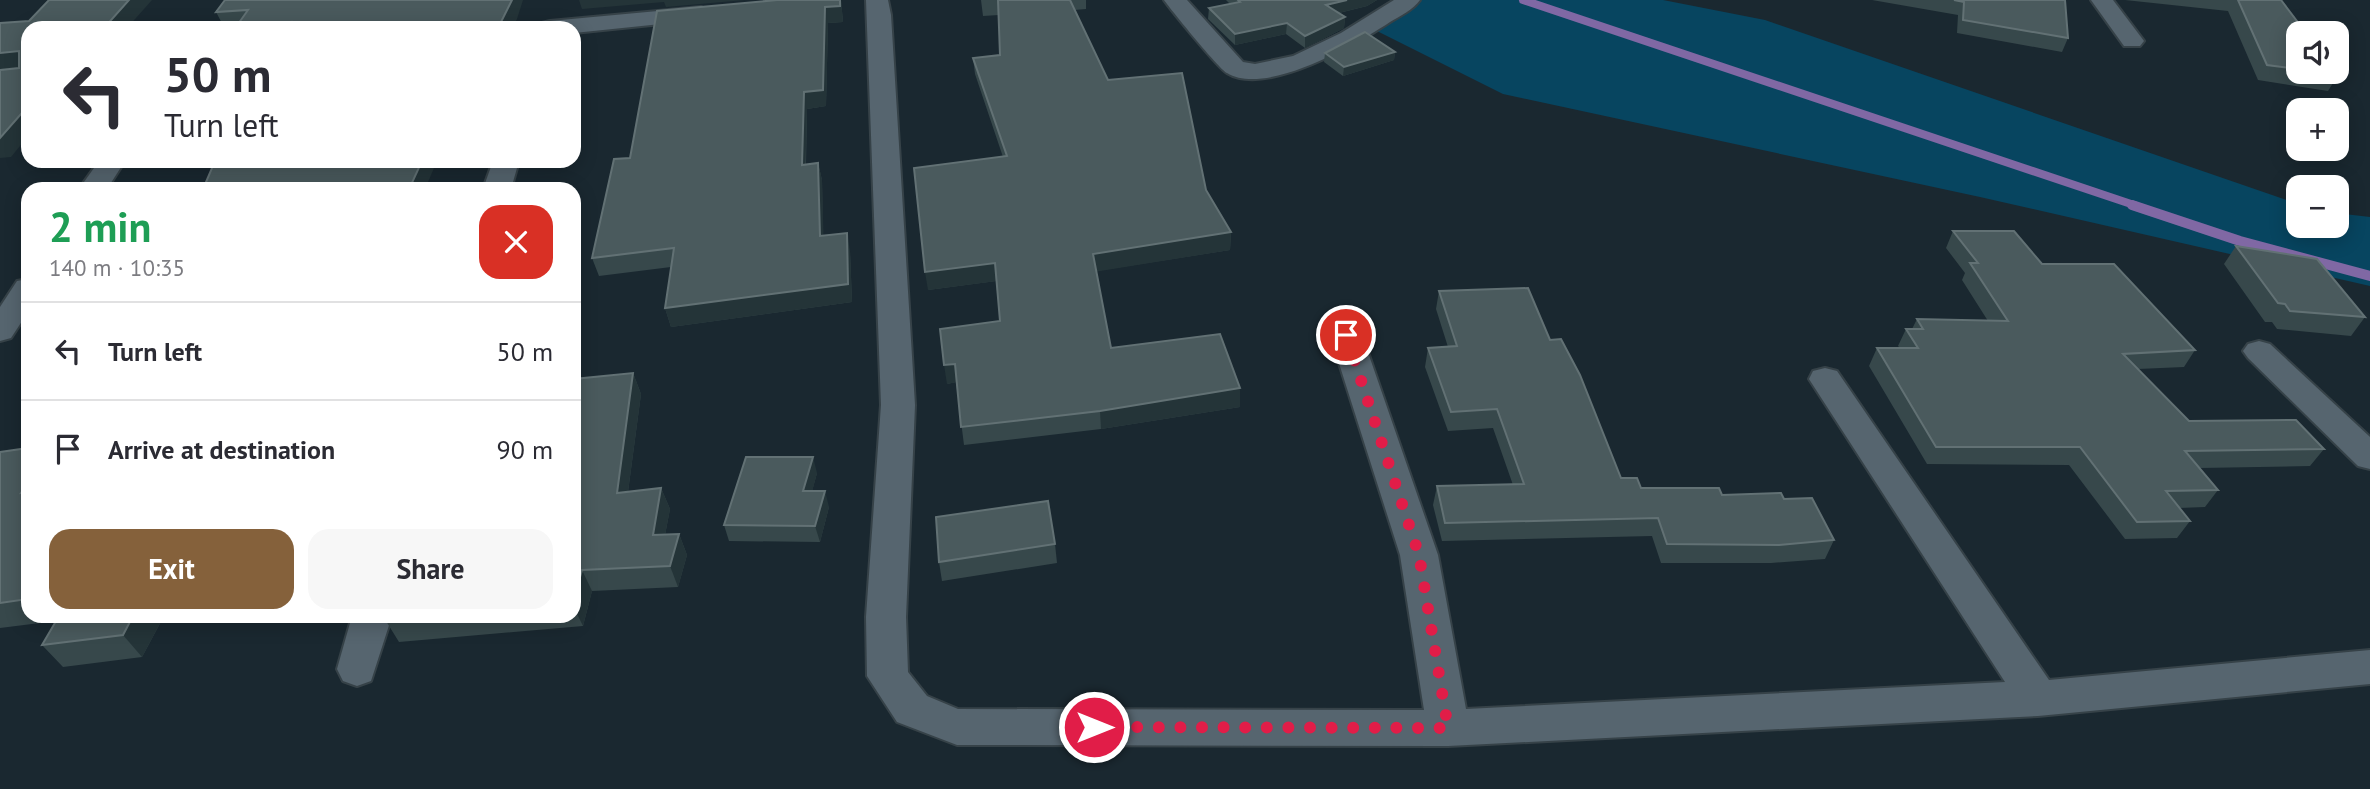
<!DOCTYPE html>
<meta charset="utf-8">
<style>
body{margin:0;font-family:"PT Sans",sans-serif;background:#f7f7f7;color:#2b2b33;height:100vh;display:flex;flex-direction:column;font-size:26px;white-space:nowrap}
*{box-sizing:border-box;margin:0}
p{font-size:23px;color:#7c7c81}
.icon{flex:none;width:38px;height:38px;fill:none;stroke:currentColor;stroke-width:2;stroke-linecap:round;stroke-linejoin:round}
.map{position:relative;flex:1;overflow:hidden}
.panel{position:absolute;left:21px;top:182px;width:560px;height:441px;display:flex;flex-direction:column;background:#fff;border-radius:21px;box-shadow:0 4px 18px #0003}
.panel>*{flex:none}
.hud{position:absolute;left:21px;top:21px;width:560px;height:147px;border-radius:21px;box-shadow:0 4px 18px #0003;background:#fff;color:#2b2b33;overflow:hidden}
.tools{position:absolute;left:2286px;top:21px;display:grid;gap:14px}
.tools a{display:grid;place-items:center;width:63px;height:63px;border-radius:14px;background:#fff;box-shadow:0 4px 18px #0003;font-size:35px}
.pin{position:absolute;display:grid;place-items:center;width:60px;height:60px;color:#fff;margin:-30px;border:4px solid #fff;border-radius:50%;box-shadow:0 2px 7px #0007}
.me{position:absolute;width:77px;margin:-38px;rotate:90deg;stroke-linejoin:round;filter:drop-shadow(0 0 5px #0008)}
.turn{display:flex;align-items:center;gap:24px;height:147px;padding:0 28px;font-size:32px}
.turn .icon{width:91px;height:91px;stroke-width:2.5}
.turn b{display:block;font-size:49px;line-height:60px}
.round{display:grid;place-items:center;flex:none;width:74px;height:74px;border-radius:21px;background:#f7f7f7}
.head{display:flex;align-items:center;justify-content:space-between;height:119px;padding:0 28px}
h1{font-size:42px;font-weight:800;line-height:52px;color:#1e9e55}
.button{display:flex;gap:14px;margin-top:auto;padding:14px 28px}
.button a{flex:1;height:80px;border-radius:21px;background:#85613b;color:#fff;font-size:28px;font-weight:800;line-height:80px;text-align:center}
.button a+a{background:#f7f7f7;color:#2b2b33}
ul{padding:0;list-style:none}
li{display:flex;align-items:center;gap:21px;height:98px;padding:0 28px;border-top:2px solid #e1e1e2}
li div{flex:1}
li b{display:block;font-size:26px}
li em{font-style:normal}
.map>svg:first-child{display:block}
.green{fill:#074560}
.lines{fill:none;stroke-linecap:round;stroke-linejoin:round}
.stream-far1{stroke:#8068a4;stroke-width:8}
.stream{stroke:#8068a4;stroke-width:10}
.minor-casing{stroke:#364248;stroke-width:4}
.minor{fill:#56656f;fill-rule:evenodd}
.wall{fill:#37484b}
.shaded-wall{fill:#243438}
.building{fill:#4a5a5d;stroke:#627174;stroke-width:2}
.route{stroke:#e11d48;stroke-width:12;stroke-dasharray:0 21.6}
</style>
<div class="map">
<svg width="2370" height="789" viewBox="0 0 2370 789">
<rect width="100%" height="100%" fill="#1a2830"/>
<path class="green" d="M1414,0H1663L1765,20L2298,204V226H2336V213L2370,217V286L1980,197L1503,94L1373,29Z"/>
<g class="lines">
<path class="stream-far1" d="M1523,0L2137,206"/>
<path class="stream" d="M2132,205L2240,241L2370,276"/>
<g class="minor-casing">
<g id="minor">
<path d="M866,0H888L891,15L915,405L906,617L908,672L927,696L958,709L1424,710L1400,555L1330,335L1335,328L1346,325L1357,328L1362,335L1438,555L1466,709L2005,682L1809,379L1813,371L1825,368L1837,371L2049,680L2370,650V684L2038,716L1448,746L957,745L897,722L867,676L866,617L881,405Z"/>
<path d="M1164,0H1187L1243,62L1255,64L1293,56L1341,33L1394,0H1420C1413,10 1400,16 1390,22C1357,44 1266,97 1227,73C1218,68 1172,11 1164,0Z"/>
<path d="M2091,0H2113L2144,41L2140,46H2124Z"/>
<path d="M701,7L712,14L709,19L574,33V28H538L542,23L550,21Z"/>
<path d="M99,161H125L107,189H79Z"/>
<path d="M493,161H519L511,189H483Z"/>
<path d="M28,279V312L11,338L0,341V307L17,281Z"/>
<path d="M2259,341L2270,344L2370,437V469L2358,466L2248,358L2243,351L2248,344Z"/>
<path d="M352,616H392L371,681L357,686L343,681L337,669Z"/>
</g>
</g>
<use href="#minor" class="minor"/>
</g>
<g class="wall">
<path d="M225,0L517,19L224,27L216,12Z"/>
<path d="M777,0H841L843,22L828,23L826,106L807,109L806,164L818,163L822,180L823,236L850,251L852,302L671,327L665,308L671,267L599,276L592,258L630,158Z"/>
<path d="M981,0H1086V9L1074,10L1108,80L1206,190L1231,232L1230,250L1096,271L1111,348L1240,407L1101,429L964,445L956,382L947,384L1000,321L996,281L928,290L1003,157L975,74L973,58L1000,55L999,15L983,16Z"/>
<path d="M1226,0H1377L1367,6L1339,13L1345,17L1344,28L1305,48L1286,34L1235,45L1208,19L1209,8L1230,4Z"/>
<path d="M1872,0H2065L2068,38L2062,52L1957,33L1958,15Z"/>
<path d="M2125,0H2281L2298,33V72H2335L2338,75L2328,91L2258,80L2228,11Z"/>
<path d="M1395,52L1394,60L1343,76L1324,62L1325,53Z"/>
<path d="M1953,231L2042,264L2195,350L2184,367L2138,369L2189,421L2324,449L2310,466L2200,468L2218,490L2205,507L2179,508L2190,521L2177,538L2125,539L2069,465L1927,464L1869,366L1877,348H1900L1898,346L1906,329H1912L1917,319L1988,321L1962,280L1965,273L1946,248Z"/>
<path d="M2236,246L2365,317L2351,336L2277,329L2272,322H2265L2224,264Z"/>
<path d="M1439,291L1550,340L1621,478L1641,488L1784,499L1834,540L1825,559L1771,563H1661L1652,536L1442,541L1433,505L1437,486L1513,485L1493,428L1448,431L1425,367L1428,348L1448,347L1436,309Z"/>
<path d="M633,373L641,394L628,492L661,488L670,509L665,535L679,534L687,555L678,587L592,591L583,626L399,642L386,621L388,616H574V379Z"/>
<path d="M28,448V616H164L142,657L63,667L42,645L56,621L0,628V452Z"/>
<path d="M817,473L812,491L829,507L820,542L729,541L724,525Z"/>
<path d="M1055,544L1057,563L942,581L939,562Z"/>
</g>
<g class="shaded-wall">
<path d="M129,0H152L127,28H104Z"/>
<path d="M512,0H523L517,19L512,28H498Z"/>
<path d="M579,0H745L666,7L664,2L582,9Z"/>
<path d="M841,0L843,22L828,23L826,106L807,109L805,182L802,165L804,92L825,7Z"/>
<path d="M1347,0H1377L1367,6L1326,16V5Z"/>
<path d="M1345,17L1344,28L1305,48V36Z"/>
<path d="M291,22L294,28H237L236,27Z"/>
<path d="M1287,23L1286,34L1235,45V34Z"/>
<path d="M19,51L28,67L0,70V53Z"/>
<path d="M1395,52L1394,60L1343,76L1344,67Z"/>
<path d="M28,106V136L11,157L0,158V138Z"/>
<path d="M422,161H437L425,189H413L411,185Z"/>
<path d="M818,163L822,180L824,254L820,236Z"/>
<path d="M1231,232L1230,250L1094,272L1093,254Z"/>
<path d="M847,233L850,251L852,302L671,327L665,308Z"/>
<path d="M995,263L997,281L928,290L925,272Z"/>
<path d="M955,364L957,382L947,384L944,365Z"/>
<path d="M633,373L641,394L625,514L617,493Z"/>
<path d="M1240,388V407L1101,429L1100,411Z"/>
<path d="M813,457L817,473L808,507L803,491Z"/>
<path d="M28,482V501L21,493Z"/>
<path d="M661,488L670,509L661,556L653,535Z"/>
<path d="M825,491L829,507L820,542L815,526Z"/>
<path d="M679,534L687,555L678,587L670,566Z"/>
<path d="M582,570L592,591L583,626L574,608V599Z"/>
<path d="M133,616H164L142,657L123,635Z"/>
</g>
<g class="building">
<path d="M49,0H129L104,28H28V106L0,138V70L19,68V51L0,53V23L29,21Z"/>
<path d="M225,0H512L498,28H288L291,22L236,27L248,10L216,12Z"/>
<path d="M777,0H840V6L825,7L823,90L804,92L802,165L818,163L820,236L847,233L848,284L665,308L674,248L592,258L614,159L630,158L657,11Z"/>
<path d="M998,0H1070L1108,80L1182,73L1206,190L1231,232L1093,254L1111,348L1220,334L1240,388L1100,411L961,427L955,364L944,365L940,329L1000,321L995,263L925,272L914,168L1007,156L973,58L1000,55Z"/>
<path d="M1238,0H1347L1326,5L1345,17L1305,36L1287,23L1235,34L1209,8L1240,2Z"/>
<path d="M1954,0H2065L2068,38L1963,20L1964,2Z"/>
<path d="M2238,0H2281L2306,33H2298V69L2267,65Z"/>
<path d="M1365,32L1395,52L1344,67L1325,53Z"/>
<path d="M2314,72H2335L2338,75Z"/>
<path d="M215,161H422L411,185L407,186L406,189H203Z"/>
<path d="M1953,231H2014L2042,264H2114L2195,350L2123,354L2189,421L2296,420L2324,449L2185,451L2218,490L2166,491L2190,521L2137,522L2080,447H1936L1877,348H1918L1906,329H1923L1917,319L2008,321L1970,263H1978Z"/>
<path d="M2236,246L2317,259L2365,317L2290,311L2285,304L2278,303Z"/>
<path d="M1528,288L1550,340L1561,339L1580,375L1621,478H1637L1641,488H1719L1722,495L1781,493L1784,499L1812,498L1834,540L1779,545L1667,544L1658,518L1445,523L1437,486L1524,484L1497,409L1451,412L1428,348L1457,346L1439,291Z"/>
<path d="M633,373L617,493L661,488L653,535L679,534L670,566L582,570L574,599V379Z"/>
<path d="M28,448V482L21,493L28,492V599L0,603V452Z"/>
<path d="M746,457H813L803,491H825L815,526L724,525Z"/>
<path d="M1048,501L1055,544L939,562L936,517Z"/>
<path d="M59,616H133L123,635L42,645Z"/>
<path d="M388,616H439L386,621Z"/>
</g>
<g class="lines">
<path class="route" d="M1094,727L1448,728L1419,555L1346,335"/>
</g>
</svg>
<div class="tools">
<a><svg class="icon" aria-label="sound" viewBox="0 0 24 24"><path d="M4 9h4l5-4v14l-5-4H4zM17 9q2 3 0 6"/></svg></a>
<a>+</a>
<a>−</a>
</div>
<div class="pin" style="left:1346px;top:335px;background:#d93025"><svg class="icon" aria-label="arrive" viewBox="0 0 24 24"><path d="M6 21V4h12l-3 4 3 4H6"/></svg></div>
<svg class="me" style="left:1094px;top:727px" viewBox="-20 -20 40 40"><circle r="17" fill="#e11d48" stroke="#fff" stroke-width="3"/><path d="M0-11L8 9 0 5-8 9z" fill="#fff"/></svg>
<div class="hud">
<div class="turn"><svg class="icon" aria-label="left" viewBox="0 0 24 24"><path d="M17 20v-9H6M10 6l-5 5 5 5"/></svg><div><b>50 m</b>Turn left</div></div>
</div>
<section class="panel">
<div class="head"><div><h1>2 min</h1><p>140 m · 10:35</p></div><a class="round" style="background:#d93025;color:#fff"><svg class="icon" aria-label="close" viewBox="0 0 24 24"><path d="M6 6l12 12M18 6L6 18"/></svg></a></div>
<ul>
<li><svg class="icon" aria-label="left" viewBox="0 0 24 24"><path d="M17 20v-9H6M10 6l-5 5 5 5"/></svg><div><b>Turn left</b></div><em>50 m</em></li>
<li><svg class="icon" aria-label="arrive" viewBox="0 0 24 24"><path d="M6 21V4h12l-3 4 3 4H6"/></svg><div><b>Arrive at destination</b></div><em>90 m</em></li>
</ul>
<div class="button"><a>Exit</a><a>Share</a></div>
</section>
</div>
